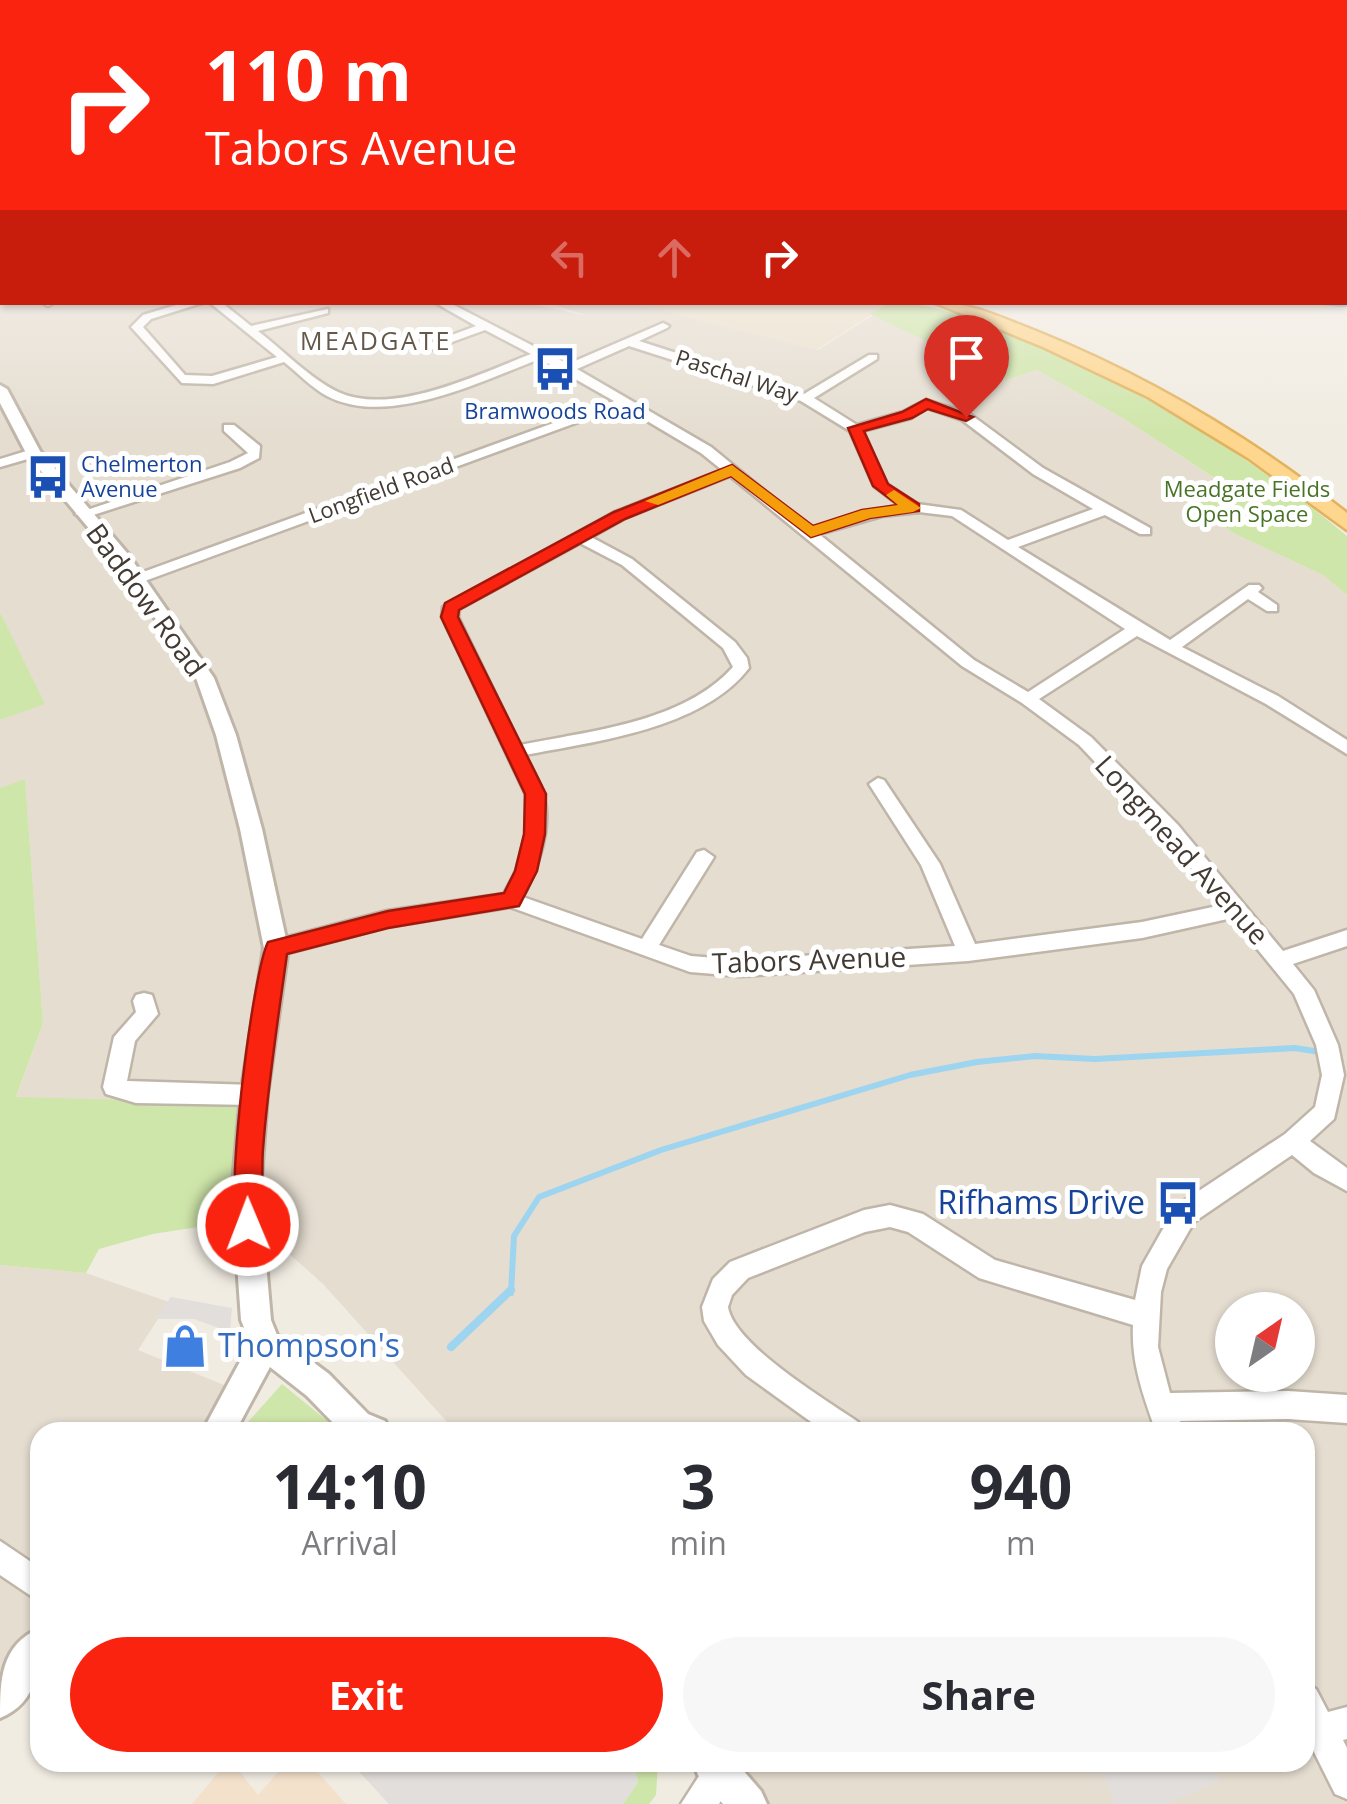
<!DOCTYPE html>
<style>
body{margin:0;font-family:"Open Sans",sans-serif;background:#f7f7f7;color:#2b2b33;height:100vh;display:flex;flex-direction:column;font-size:38px;white-space:nowrap}
*{box-sizing:border-box;margin:0}
p{font-size:32px;color:#7c7c81}
.icon{flex:none;width:55px;height:55px;fill:none;stroke:currentColor;stroke-width:2;stroke-linecap:round;stroke-linejoin:round}
.map{position:relative;flex:1;overflow:hidden}
.drawer{position:absolute;left:30px;top:1422px;width:1285px;height:350px;display:flex;flex-direction:column;background:#fff;border-radius:30px;box-shadow:0 2px 8px #0004}
.drawer>*{flex:none}
.banner{position:absolute;left:0px;top:0px;width:1348px;height:305px;box-shadow:0 2px 8px #0004;background:#fa2310;color:#fff;overflow:hidden}
.needle{width:65px;rotate:34deg}
.fabs{position:absolute;left:1215px;top:1292px;display:grid;gap:20px}
.fabs a{display:grid;place-items:center;width:100px;height:100px;border-radius:50%;background:#fff;box-shadow:0 2px 8px #0004;font-size:50px}
.pin{position:absolute;display:grid;place-items:center;width:85px;height:85px;color:#fff;margin:-102px -42px;border-radius:50% 50% 50% 0;rotate:-45deg;box-shadow:0 0 10px #0007}
.pin .icon{rotate:45deg}
.me{position:absolute;width:110px;margin:-55px;rotate:359deg;stroke-linejoin:round;filter:drop-shadow(0 0 8px #0008)}
.turn{display:flex;align-items:center;gap:35px;height:210px;padding:0 40px;font-size:45px}
.turn .icon{width:130px;height:130px;stroke-width:2.5}
.turn b{display:block;font-size:70px;line-height:85px}
.lanes{display:flex;align-items:center;height:95px;padding:0 40px;background:#0003;justify-content:center;gap:50px;direction:ltr}
.lanes .off{opacity:.35}
.eta{display:flex;justify-content:space-evenly;align-items:center;height:170px;text-align:center}
.eta b{font-size:60px;font-weight:700;line-height:70px}
.cta{display:flex;gap:20px;margin-top:auto;padding:20px 40px}
.cta a{flex:1;height:115px;border-radius:60px;background:#fa2310;color:#fff;font-size:40px;font-weight:700;line-height:115px;text-align:center}
.cta a+a{background:#f7f7f7;color:#2b2b33}
.map>svg:first-child{display:block}
.residential{fill:#e5ddd0;fill-rule:evenodd}
.commercial{fill:#f4e1cc}
.education{fill:#ebe0cc}
.green{fill:#cfe6aa}
.parking{fill:#e1dedb}
.lines{fill:none;stroke-linecap:round;stroke-linejoin:round}
.stream-far2{stroke:#9dd4ef;stroke-width:2.5}
.stream-far1{stroke:#9dd4ef;stroke-width:6}
.stream{stroke:#9dd4ef;stroke-width:8}
.minor-casing{stroke:#bfb5a8;stroke-width:5}
.tertiary-casing{stroke:#bfb5a8;stroke-width:6}
.primary-casing{stroke:#e3b25e;stroke-width:5}
.minor{fill:#fff;fill-rule:evenodd}
.tertiary{fill:#fff;fill-rule:evenodd}
.primary{fill:#fed68e;fill-rule:evenodd}
.route{fill:#fa2310;stroke:#a2170a;stroke-width:2.5}
.slow{fill:#f59e0b}
.labels{text-anchor:middle;stroke-width:10;stroke-linejoin:round;paint-order:stroke}
.far-street-label{font-size:22px;fill:#433b33;stroke:#fff}
.far-transit-label{font-size:22px;fill:#164399;stroke:#fff}
.far-park-label{font-size:22px;fill:#497327;stroke:#fff}
.far-neighbourhood-label{font-size:25px;letter-spacing:2.5px;fill:#65584a;stroke:#fff}
.street-label{font-size:28px;fill:#433b33;stroke:#fff}
.near-transit-label{font-size:32px;fill:#164399;stroke:#fff;text-anchor:end}
.near-shop-label{font-size:32px;fill:#366cbe;stroke:#fff;text-anchor:start}
</style>
<div class="map">
<svg width="1347" height="1804" viewBox="0 0 1347 1804">
<rect width="100%" height="100%" fill="#f1ece2"/>
<g class="residential">
<path d="M0,247L2,302H521L587,316L551,303H634L818,350L873,315L1007,380L1037,370L1126,420L1217,480L1181,493L1233,533L1323,575L1347,595V1804H714L717,1763L1305,1762V1432H456L323,1284L267,1234L230,1222L237,1103L16,1098L43,1023L25,780L0,788V720L44,704L0,612ZM1232,1310H1298V1375H1232Z"/>
<path d="M0,1265L86,1273L169,1302L138,1350L229,1387L207,1432H40V1650L0,1701Z"/>
</g>
<path class="commercial" d="M227,1762L233,1763L258,1795L286,1763H310L346,1804H192Z"/>
<path class="education" d="M634,303H890L816,350Z"/>
<g class="green">
<path d="M890,303C938,303 977,320 1021,338C1140,388 1248,454 1347,536V595L1323,575L1233,533L1180,493L1216,479L1126,420L1037,370L1007,380L870,314Z"/>
<path d="M0,612L45,704L0,720Z"/>
<path d="M25,779L43,1023L16,1097L237,1103L230,1222L153,1234L99,1249L86,1273L0,1265V788Z"/>
<path d="M282,1384L341,1432H239Z"/>
<path d="M633,1763H658L656,1795L649,1804H623L638,1782Z"/>
</g>
<g class="parking">
<path d="M171,1297L232,1308L230,1332L194,1319H155Z"/>
<path d="M351,1763H633L638,1782L623,1804H389Z"/>
<path d="M1097,1763H1211L1220,1781L1167,1804H1115Z"/>
</g>
<g class="lines">
<path class="stream-far2" d="M1299,302L1347,306"/>
<path class="stream-far1" d="M511,1293L514,1236L539,1197L661,1150L910,1075L977,1062L1035,1056L1095,1059L1295,1048L1320,1052"/>
<path class="stream" d="M451,1347L511,1290"/>
<g class="minor-casing">
<g id="minor">
<path d="M2,198V204L0,205V199Z"/>
<rect x="0" y="276" width="2" height="6"/>
<path d="M55,302L48,306L43,303V302Z"/>
<path d="M186,302H205L151,319L143,327L185,375L212,376L277,357L209,302H221L251,326L328,309V313L258,331C283,350 309,378 338,392C392,417 479,374 531,354L485,330L430,350H422V346L476,326L434,302H448L568,364L663,323L669,326L667,328L639,341L804,394L869,355H877V359L814,398L857,425L903,412L926,400L970,414L1043,468L1150,528V534H1140L1105,515L1018,547L1170,640L1249,585H1259L1262,588L1258,592L1277,605V611H1267L1248,599L1182,647L1278,696L1347,740V754L1266,704L1137,636L1039,699L1091,737L1178,825L1283,951L1347,930V946L1293,964L1314,990L1338,1045L1344,1075L1334,1119L1310,1141L1347,1168V1191L1314,1173L1292,1155L1194,1222L1167,1269L1161,1292L1158,1347L1170,1393L1288,1391L1347,1395V1423L1288,1419L1180,1421L1184,1432H1156C1144,1397 1131,1364 1133,1325L979,1278L908,1232L890,1227L865,1232L748,1278L732,1295L728,1307C734,1345 826,1400 858,1422L862,1432H825L746,1375L718,1345L704,1321L702,1307L713,1279L730,1262L864,1210L890,1205L923,1214L995,1260L1135,1300L1142,1266L1176,1206L1285,1134L1315,1107L1322,1075L1316,1045L1294,994L1232,918L1142,938L968,961L740,976L690,972L510,907L387,927L276,956L269,954L266,948L269,942L387,911L504,894L516,871L526,834V795L442,617L443,607L615,512L722,470L701,453L622,406L142,582H132V576L614,401L540,359C481,381 388,428 327,396C312,388 298,373 284,362L213,384L182,383L131,327L143,315ZM629,346L801,401L850,431L874,486L899,505L810,528L711,447L577,369ZM927,408L962,420L1033,474L1093,509L1008,540L961,510L917,504L887,484L862,431L911,418ZM730,476L962,666L1022,703L1079,745L1164,835L1222,905L1142,922L975,944L940,864L884,780L878,778L869,784L921,865L955,946L740,960L691,956L659,945L714,857L704,850L697,852L642,939L523,897C538,867 553,826 543,793C539,780 531,767 525,755C597,741 702,729 749,668L747,658L735,642L632,559L591,537L625,518ZM919,512L952,516L1125,629L1028,692L974,660L819,534L882,516ZM580,543L622,565L723,648L733,667C683,723 589,731 520,745L458,617L459,609Z"/>
<path d="M224,425H234L260,446L259,458L240,468L87,517L75,514L230,462L248,453L224,431Z"/>
<path d="M33,449L38,450V456L0,467V459Z"/>
<path d="M144,993L152,995L158,1014L135,1041L127,1081L254,1085L262,1088L265,1095L262,1102L254,1105L136,1103L106,1094L103,1087L114,1037L136,1012L133,1001L136,995Z"/>
<path d="M0,1541L40,1568V1602L0,1575Z"/>
<path d="M1305,1684L1316,1689L1328,1712L1347,1707V1739L1343,1740L1347,1748V1799L1335,1794L1305,1734Z"/>
<path d="M708,1762H732L737,1774L719,1804H681Z"/>
</g>
</g>
<g class="tertiary-casing">
<g id="tertiary">
<path d="M0,385L7,389L40,451L128,554L214,678L236,735L262,829L288,948L267,1095L260,1193L271,1320L277,1335L329,1374L368,1414L385,1421L390,1432H342L307,1396L270,1367L235,1432H202L250,1343L241,1320L232,1193L241,1095L264,948L240,829L216,735L196,678L116,561L26,453L0,403Z"/>
<path d="M40,1628C40,1665 39,1702 0,1718C0,1681 0,1645 40,1628Z"/>
<path d="M693,1762H736L761,1791L767,1804H723L698,1775Z"/>
</g>
</g>
<g class="primary-casing">
<path id="primary" d="M933,302C970,302 1002,318 1036,331C1148,376 1252,438 1347,513V530L1248,458L1148,397L1043,347Z"/>
</g>
<use href="#minor" class="minor"/>
<use href="#tertiary" class="tertiary"/>
<use href="#primary" class="primary"/>
</g>
<linearGradient id="sky" x2="0" y2="1"><stop stop-color="#8ac1eb"/><stop offset="0.42" stop-color="#f9f6f2"/><stop offset="1" stop-color="#f9f6f2" stop-opacity="0"/></linearGradient>
<rect width="1347" height="433" fill="url(#sky)"/>
<path class="route" d="M926,399L973,417L966,421L928,409L912,418L864,431L888,484L919,504V511L870,518L811,537L731,476L625,519L459,610L458,617L546,794L545,834L537,871L519,906L388,928L287,954C278,1019 268,1083 263,1149C261,1169 265,1219 258,1234L248,1238L238,1234C224,1203 252,974 268,942L388,911L504,893L515,871L524,834L525,794L441,617L445,603L614,512L732,465L813,526L862,510L898,505L873,486L848,428L902,412Z"/>
<path class="slow" d="M732,465L813,526L862,510L898,505L886,495L894,490L921,508L913,512L870,518L811,537L731,476L658,505L645,501Z"/>
<defs>
<g id="bus-bare" transform="scale(3.45)"><path d="M-5-6H5V4H4V6H2V4H-2V6H-4V4H-5ZM-3.5-4V0h7V-4ZM-3.5 1.2v1.5H-2V1.2ZM2 1.2v1.5H3.5V1.2Z" fill="#1a4fb4" stroke="#fff" stroke-width="2.5" paint-order="stroke"/></g>
<g id="shop-bare" transform="scale(3.45)"><path d="M-5-2.5h2.3a2.7 3.5 0 0 1 5.4 0H5L5.5 6h-11ZM-1.5-2.5h3a1.5 2.3 0 0 0-3 0Z" fill="#3f7fe0" stroke="#fff" stroke-width="2.5" paint-order="stroke"/></g>
</defs>
<g fill-rule="evenodd">
<use href="#bus-bare" x="555" y="369"/>
<use href="#bus-bare" x="48" y="477"/>
<use href="#bus-bare" x="1178" y="1203"/>
<use href="#shop-bare" x="185" y="1346"/>
</g>
<g class="labels">
<g class="far-street-label">
<text transform="translate(737 376) rotate(18)" y="8">Paschal Way</text>
<text transform="translate(381 490) rotate(-20)" y="8">Longfield Road</text>
</g>
<g class="far-transit-label">
<text x="555" y="419">Bramwoods Road</text>
<text x="81" y="472" text-anchor="start">Chelmerton<tspan x="81" dy="25">Avenue</tspan></text>
</g>
<g class="far-park-label">
<text x="1247" y="497">Meadgate Fields<tspan x="1247" dy="25">Open Space</tspan></text>
</g>
<g class="far-neighbourhood-label">
<text x="376" y="350">MEADGATE</text>
</g>
<g class="street-label">
<text transform="translate(146 600) rotate(54)" y="10">Baddow Road</text>
<text transform="translate(1182 850) rotate(48)" y="10">Longmead Avenue</text>
<text transform="translate(809 960) rotate(-2)" y="10">Tabors Avenue</text>
</g>
<g class="near-transit-label">
<text x="1145" y="1214">Rifhams Drive</text>
</g>
<g class="near-shop-label">
<text x="218" y="1357">Thompson's</text>
</g>
</g>
</svg>
<div class="fabs">
<a><svg class="needle" viewBox="-14 -14 28 28"><path d="M0-13l5 13h-10z" fill="#e53935"/><path d="M0 13l5-13h-10z" fill="#7c7c81"/></svg></a>
</div>
<div class="pin" style="left:966px;top:417px;background:#d93025"><svg class="icon" aria-label="arrive" viewBox="0 0 24 24"><path d="M6 21V4h12l-3 4 3 4H6"/></svg></div>
<svg class="me" style="left:248px;top:1225px" viewBox="-20 -20 40 40"><circle r="17" fill="#fa2310" stroke="#fff" stroke-width="3"/><path d="M0-11L8 9 0 5-8 9z" fill="#fff"/></svg>
<div class="banner">
<div class="turn"><svg class="icon" aria-label="right" viewBox="0 0 24 24"><path d="M7 20v-9h11M14 6l5 5-5 5"/></svg><div><b>110 m</b>Tabors Avenue</div></div>
<div class="lanes"><svg class="icon off" aria-label="left" viewBox="0 0 24 24"><path d="M17 20v-9H6M10 6l-5 5 5 5"/></svg><svg class="icon off" aria-label="ahead" viewBox="0 0 24 24"><path d="M12 20V5M6 11l6-6 6 6"/></svg><svg class="icon" aria-label="right" viewBox="0 0 24 24"><path d="M7 20v-9h11M14 6l5 5-5 5"/></svg></div>
</div>
<section class="drawer">
<div class="eta">
<div><b>14:10</b><p>Arrival</p></div>
<div><b>3</b><p>min</p></div>
<div><b>940</b><p>m</p></div>
</div>
<div class="cta"><a>Exit</a><a>Share</a></div>
</section>
</div>
